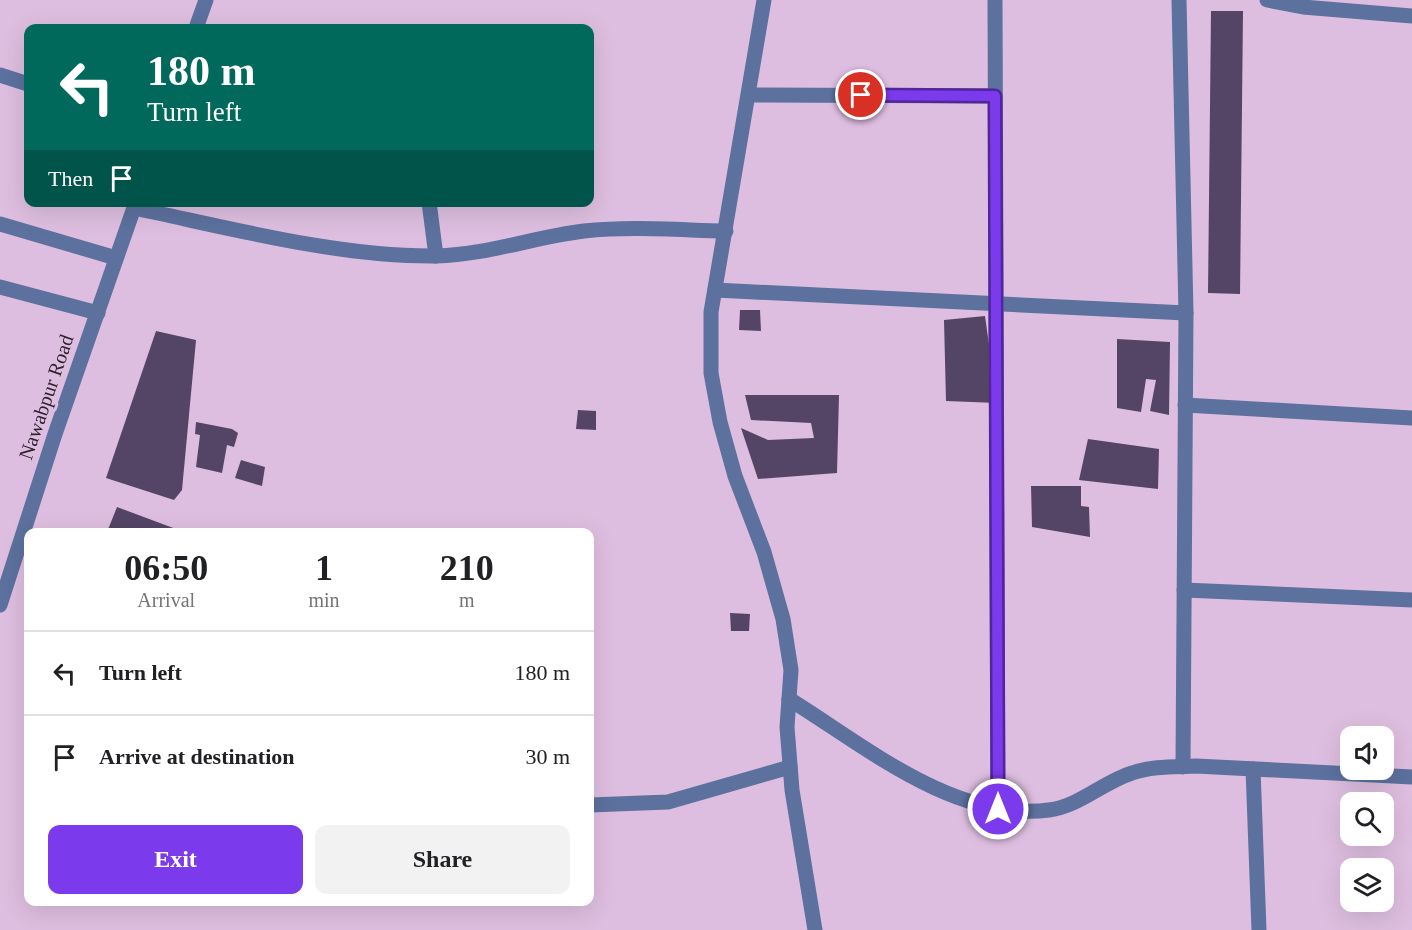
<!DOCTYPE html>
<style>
body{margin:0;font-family:Georgia,serif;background:#f2f2f2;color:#202124;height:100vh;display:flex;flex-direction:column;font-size:22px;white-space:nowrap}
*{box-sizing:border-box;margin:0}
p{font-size:20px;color:#757577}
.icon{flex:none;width:33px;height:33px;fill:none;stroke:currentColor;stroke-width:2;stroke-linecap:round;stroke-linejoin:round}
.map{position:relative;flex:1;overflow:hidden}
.sheet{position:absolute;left:24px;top:528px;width:570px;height:378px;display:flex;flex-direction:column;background:#fff;border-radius:12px;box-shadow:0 6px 24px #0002}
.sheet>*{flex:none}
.hud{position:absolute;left:24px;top:24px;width:570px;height:183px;border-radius:12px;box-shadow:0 6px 24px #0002;background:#00695c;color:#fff;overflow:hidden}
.fabs{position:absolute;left:1340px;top:726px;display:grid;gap:12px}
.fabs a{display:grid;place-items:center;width:54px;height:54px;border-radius:12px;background:#fff;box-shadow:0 6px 24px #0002;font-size:30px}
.pin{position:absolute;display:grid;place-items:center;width:51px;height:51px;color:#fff;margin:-26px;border:3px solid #fff;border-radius:50%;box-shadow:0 2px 6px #0007}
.me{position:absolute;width:66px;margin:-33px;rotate:0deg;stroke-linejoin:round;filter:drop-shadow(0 0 4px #0008)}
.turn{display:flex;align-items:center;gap:21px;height:126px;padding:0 24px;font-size:27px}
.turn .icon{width:78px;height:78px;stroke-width:2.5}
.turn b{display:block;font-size:42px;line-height:51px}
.then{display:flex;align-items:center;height:57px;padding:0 24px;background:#0003;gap:12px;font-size:22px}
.eta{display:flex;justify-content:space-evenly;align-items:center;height:102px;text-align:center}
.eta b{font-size:36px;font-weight:600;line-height:42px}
.action{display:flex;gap:12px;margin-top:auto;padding:12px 24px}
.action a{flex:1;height:69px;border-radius:12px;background:#7c3aed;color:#fff;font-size:24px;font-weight:600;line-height:69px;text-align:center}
.action a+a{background:#f2f2f2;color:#202124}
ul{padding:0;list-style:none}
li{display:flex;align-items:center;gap:18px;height:84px;padding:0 24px;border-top:2px solid #e0e0e0}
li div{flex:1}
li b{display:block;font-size:22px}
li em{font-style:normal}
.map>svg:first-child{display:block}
.building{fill:#544567}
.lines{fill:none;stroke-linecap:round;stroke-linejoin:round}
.minor{stroke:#5c719e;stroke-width:15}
.route-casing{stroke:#51269a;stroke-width:15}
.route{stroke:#7c3aed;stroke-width:10}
.labels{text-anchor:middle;stroke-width:6;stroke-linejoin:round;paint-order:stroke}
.street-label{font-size:20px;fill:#2d212e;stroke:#debee0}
</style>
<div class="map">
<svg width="1412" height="930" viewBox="0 0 1412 930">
<rect width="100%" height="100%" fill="#debee0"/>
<g class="building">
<path d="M1211,11H1243L1240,294L1208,293Z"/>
<path d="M740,310H760L761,331L739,330Z"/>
<path d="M985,316L997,403L946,401L944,320Z"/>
<path d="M156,331L196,340L182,490L174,500L106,478Z"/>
<path d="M1117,339L1170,342L1169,415L1150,411L1156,380L1146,379L1141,412L1117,408Z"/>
<path d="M745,395H839L837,473L758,479L741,428L768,440L814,438L811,423L751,420Z"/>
<path d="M578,410L596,411V430L576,429Z"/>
<path d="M196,422L232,429L238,433L234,447L227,445L222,473L196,467L200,435L195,434Z"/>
<path d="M1088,439L1159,449L1158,489L1079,480Z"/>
<path d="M241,460L265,467L262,486L235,478Z"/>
<path d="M1031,486H1081V506L1089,507L1090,537L1032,527Z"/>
<path d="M117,507L184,532H107Z"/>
<path d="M730,613L750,614L749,631H731Z"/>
</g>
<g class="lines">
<g class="minor">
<path d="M764,0L711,312V373L720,422L735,476L764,552L783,619L791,670L787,727L792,790L815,930"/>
<path d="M995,0L998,809"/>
<path d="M1179,0L1186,313L1183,767"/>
<path d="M1267,0L1303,7L1412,16"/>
<path d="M196,28L206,0"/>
<path d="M0,75L28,84"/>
<path d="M750,95L995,96"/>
<path d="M429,202L436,256"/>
<path d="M134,208C230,228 338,257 436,256C487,255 534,237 584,231C631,226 679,230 726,231"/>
<path d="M0,224L116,258"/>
<path d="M0,287L98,313"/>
<path d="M715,290L1186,313"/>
<path d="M1185,405L1412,418"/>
<path d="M1184,590L1412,600"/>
<path d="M0,605L55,434L136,202"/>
<path d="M789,699C865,746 955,822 1049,810C1080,806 1103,782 1132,773C1152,766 1175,767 1196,766L1412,777"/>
<path d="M1253,769L1259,930"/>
<path d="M590,805L668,802L790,767"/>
</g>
</g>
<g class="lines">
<g class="route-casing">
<path id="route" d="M861,95L995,96L998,809"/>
</g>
<use href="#route" class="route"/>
</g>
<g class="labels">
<g class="street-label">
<text transform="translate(46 397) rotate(-71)" y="7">Nawabpur Road</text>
</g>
</g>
</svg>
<div class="fabs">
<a><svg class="icon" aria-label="sound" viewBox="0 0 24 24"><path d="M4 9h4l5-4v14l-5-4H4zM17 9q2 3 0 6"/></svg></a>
<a><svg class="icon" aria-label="search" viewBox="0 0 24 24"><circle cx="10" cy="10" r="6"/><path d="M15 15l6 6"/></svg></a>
<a><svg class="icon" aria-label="layers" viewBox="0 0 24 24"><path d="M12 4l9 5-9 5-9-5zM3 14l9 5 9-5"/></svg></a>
</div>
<div class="pin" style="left:861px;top:95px;background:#d93025"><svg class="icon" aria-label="arrive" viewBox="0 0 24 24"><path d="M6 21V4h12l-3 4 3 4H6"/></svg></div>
<svg class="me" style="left:998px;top:809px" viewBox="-20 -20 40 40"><circle r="17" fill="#7c3aed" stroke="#fff" stroke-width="3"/><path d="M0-11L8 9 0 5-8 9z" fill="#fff"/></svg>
<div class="hud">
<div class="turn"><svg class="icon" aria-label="left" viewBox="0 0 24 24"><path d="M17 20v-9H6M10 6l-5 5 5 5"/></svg><div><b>180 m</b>Turn left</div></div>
<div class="then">Then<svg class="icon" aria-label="arrive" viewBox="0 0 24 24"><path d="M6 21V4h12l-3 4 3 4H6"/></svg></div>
</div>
<section class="sheet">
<div class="eta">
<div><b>06:50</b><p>Arrival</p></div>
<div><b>1</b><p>min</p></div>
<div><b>210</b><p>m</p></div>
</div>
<ul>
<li><svg class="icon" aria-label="left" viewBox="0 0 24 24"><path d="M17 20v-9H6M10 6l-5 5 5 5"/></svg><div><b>Turn left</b></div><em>180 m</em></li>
<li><svg class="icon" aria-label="arrive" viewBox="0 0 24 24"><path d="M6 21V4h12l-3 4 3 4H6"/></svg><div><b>Arrive at destination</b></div><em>30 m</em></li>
</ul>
<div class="action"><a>Exit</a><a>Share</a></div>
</section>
</div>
